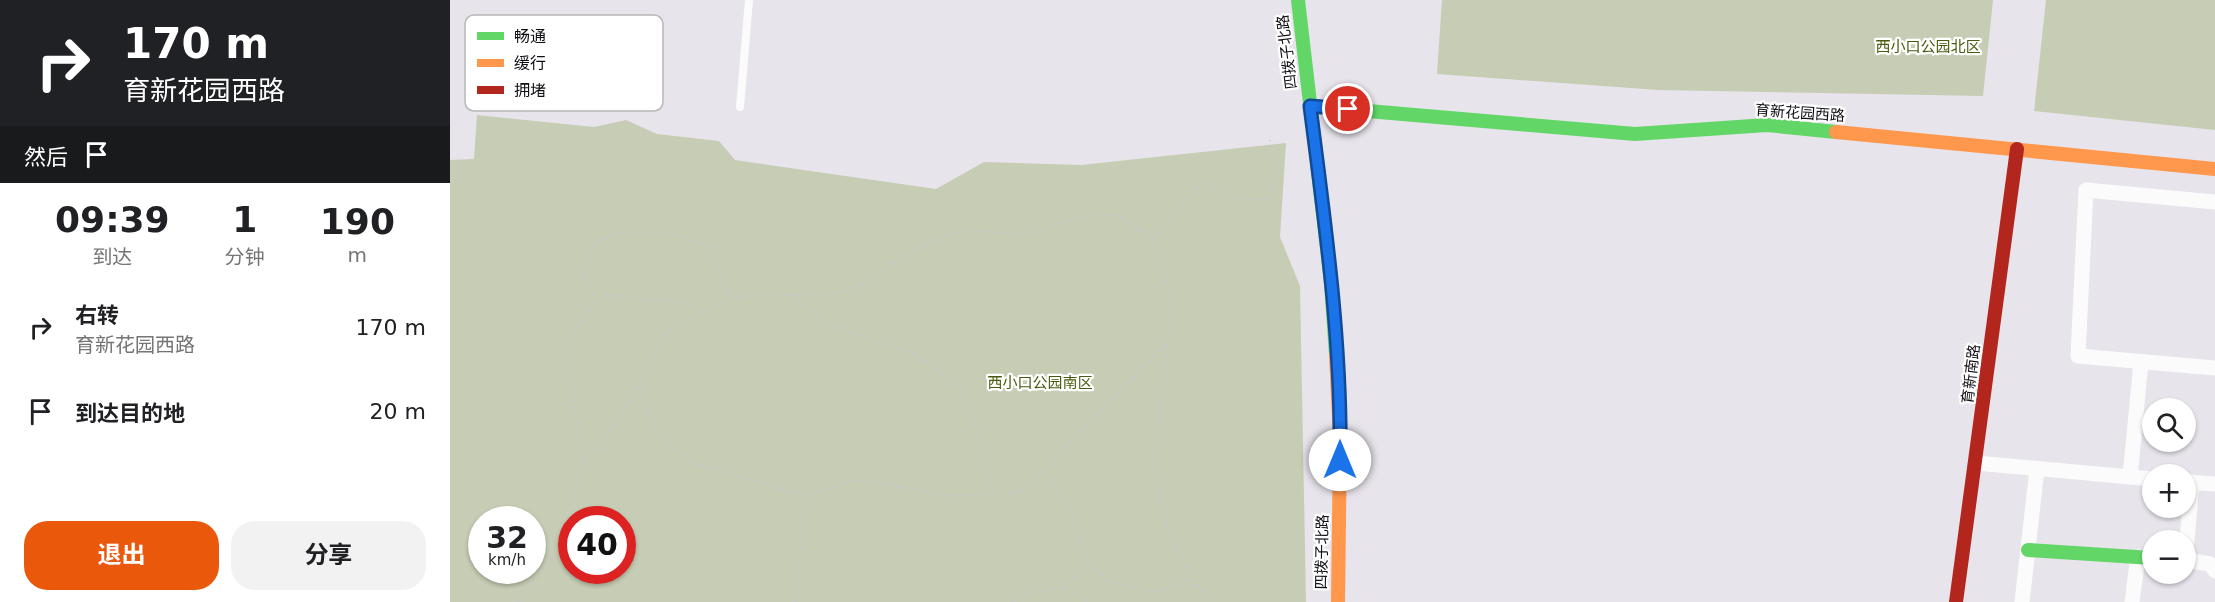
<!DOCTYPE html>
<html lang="zh">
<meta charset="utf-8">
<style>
body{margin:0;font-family:"DejaVu Sans","Noto Sans SC",sans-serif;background:#f2f2f2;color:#202124;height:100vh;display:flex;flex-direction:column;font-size:22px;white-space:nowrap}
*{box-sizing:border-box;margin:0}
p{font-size:20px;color:#757577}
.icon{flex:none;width:33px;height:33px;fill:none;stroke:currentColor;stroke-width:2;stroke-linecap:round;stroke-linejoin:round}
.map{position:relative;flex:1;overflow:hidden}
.panel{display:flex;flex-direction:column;background:#fff;width:450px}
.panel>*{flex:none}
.hud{background:#202124;color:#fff;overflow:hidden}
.controls{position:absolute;left:1692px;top:398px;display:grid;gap:12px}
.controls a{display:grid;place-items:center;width:54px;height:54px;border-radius:50%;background:#fff;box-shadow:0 2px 4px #0004;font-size:30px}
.speed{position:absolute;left:18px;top:506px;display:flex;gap:12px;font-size:30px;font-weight:700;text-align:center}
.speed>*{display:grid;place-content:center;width:78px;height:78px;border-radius:50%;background:#fff;box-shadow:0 2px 4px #0004;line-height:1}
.speed small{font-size:15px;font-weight:400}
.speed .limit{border:9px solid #d22;background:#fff;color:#111}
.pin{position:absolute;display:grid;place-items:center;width:51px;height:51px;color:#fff;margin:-26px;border:3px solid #fff;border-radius:50%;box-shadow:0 2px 6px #0007}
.me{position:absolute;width:66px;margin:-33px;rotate:0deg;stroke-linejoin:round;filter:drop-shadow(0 0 4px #0008)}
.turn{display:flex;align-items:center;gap:21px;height:126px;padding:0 24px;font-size:27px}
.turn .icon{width:78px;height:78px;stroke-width:2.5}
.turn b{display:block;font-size:42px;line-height:51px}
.then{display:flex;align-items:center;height:57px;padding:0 24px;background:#0003;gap:12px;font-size:22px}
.eta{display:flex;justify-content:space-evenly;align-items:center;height:102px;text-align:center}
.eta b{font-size:36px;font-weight:700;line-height:42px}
.cta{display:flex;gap:12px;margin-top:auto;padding:12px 24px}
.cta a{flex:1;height:69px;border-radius:24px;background:#ea580c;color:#fff;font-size:24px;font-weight:700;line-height:69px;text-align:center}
.cta a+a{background:#f2f2f2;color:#202124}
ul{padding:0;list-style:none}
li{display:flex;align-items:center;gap:18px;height:84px;padding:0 24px}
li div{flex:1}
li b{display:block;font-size:22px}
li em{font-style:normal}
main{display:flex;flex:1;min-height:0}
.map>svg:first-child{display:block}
.park{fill:#c6cdb4;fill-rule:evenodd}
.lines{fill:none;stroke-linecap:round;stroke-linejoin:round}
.path{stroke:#c8c6c9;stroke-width:2;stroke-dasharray:3 4.5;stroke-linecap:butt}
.lane{stroke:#fcfbfc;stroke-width:8}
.street{stroke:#fcfbfc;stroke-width:15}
.fast{stroke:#63d668;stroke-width:14}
.slow{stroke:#ff974d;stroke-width:14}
.jam{stroke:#b3261e;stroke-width:14}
.route-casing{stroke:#114b97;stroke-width:15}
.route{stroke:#1a73e8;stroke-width:10}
.labels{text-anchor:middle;stroke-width:4.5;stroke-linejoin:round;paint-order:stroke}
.park-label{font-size:15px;fill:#495a0e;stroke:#fff}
.street-label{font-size:15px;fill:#120f14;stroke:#fff}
.key{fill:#fff;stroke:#b8b7b8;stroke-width:1.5}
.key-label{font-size:16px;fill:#120f14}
</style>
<main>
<section class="panel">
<div class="hud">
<div class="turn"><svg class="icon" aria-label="right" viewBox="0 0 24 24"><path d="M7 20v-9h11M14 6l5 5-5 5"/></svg><div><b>170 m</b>育新花园西路</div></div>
<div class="then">然后<svg class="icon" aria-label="arrive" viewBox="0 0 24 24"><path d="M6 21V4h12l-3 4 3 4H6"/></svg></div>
</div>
<div class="eta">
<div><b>09:39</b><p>到达</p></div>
<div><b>1</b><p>分钟</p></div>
<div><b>190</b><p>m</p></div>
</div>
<ul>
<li><svg class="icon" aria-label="right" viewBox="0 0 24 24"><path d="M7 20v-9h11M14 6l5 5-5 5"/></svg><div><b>右转</b><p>育新花园西路</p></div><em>170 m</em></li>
<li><svg class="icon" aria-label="arrive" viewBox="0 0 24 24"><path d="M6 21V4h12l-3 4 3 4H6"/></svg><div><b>到达目的地</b></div><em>20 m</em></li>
</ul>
<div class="cta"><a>退出</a><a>分享</a></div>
</section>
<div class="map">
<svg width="1765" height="602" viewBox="0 0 1765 602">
<rect width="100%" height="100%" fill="#e8e4ec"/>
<g class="park">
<path d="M992,0H1543L1533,96L1208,90L987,74Z"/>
<path d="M1596,0H1765V130L1584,111Z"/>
<path d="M27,115L144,127L176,120L207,134L269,141L285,160L486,189L534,162L631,165L836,143L830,237L850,286L856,602H0V160L24,159ZM32,519H82V570H32ZM122,519H172V570H122Z"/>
</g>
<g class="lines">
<g class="path">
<path d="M702,239L755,181L779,197L821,200L827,168L820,140"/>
<path d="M343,295L378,325L467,354L511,389L534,448L543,494"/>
<path d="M146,303L135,274L142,245L167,233L232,235L260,248L280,299"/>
<path d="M190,386L206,432L241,462L336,490L357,495L407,480L504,496L571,492L594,471L717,342"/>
<path d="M133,459L146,450L190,386L212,336L254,312"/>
<path d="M594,471L619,505L638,563L659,582L705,591L742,580"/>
<path d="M615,588L638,602"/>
<path d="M68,602L99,562L120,515L133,459L122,392L120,338L146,303L159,295L233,303L254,312L280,299L312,293L343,295L384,293L412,285L459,253L514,229L574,235L641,214L670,216L702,239L723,298L704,465L718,530L742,580L761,602"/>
<path d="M345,602L357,495"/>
<path d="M562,602L568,595L614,587L638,563"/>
</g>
<path class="lane" d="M290,107L299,0"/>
<g class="street">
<path d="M1765,202L1636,190L1628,356L1765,368"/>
<path d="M1526,463L1702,479"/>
<path d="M1680,477L1691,362"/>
<path d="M1736,482L1765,484"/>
<path d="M1736,552L1742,482"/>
<path d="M1736,560L1760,564L1765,571"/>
<path d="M1572,602L1587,469"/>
<path d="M1682,602L1688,557"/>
</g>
<g class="fast">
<path d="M848,0L881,283L886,355"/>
<path d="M860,106L1185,134L1317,125L1386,132"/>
<path d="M1578,550L1702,558"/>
</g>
<g class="slow">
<path d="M1386,132L1765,169"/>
<path d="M886,355L890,439L888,602"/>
</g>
<path class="jam" d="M1506,602L1567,149"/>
</g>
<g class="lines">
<g class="route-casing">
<path id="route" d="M890,460C892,342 875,223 860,106L898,109"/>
</g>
<use href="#route" class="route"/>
</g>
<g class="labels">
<g class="park-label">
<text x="1478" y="52">西小口公园北区</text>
<text x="590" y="388">西小口公园南区</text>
</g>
<g class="street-label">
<text transform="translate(837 52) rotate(-97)" y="5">四拨子北路</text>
<text transform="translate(1350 113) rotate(4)" y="5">育新花园西路</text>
<text transform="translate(1521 374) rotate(-83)" y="5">育新南路</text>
<text transform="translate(872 552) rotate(-89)" y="5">四拨子北路</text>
</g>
</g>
<rect x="15" y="15" width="198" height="96" rx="9" class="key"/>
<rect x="27" y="32" width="27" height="8" fill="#63d668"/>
<rect x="27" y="59" width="27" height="8" fill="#ff974d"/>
<rect x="27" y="86" width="27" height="8" fill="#b3261e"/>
<g class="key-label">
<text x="64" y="42">畅通</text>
<text x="64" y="69">缓行</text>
<text x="64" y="96">拥堵</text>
</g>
</svg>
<div class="controls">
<a><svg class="icon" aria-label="search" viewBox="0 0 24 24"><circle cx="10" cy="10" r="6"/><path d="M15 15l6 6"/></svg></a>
<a>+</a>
<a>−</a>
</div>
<div class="speed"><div>32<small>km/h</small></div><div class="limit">40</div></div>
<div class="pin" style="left:898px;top:109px;background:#d93025"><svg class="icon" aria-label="arrive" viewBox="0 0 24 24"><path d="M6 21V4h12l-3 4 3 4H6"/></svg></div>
<svg class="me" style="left:890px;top:460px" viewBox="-20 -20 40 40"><circle r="19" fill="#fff"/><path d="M0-13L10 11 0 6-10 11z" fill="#1a73e8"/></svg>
</div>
</main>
